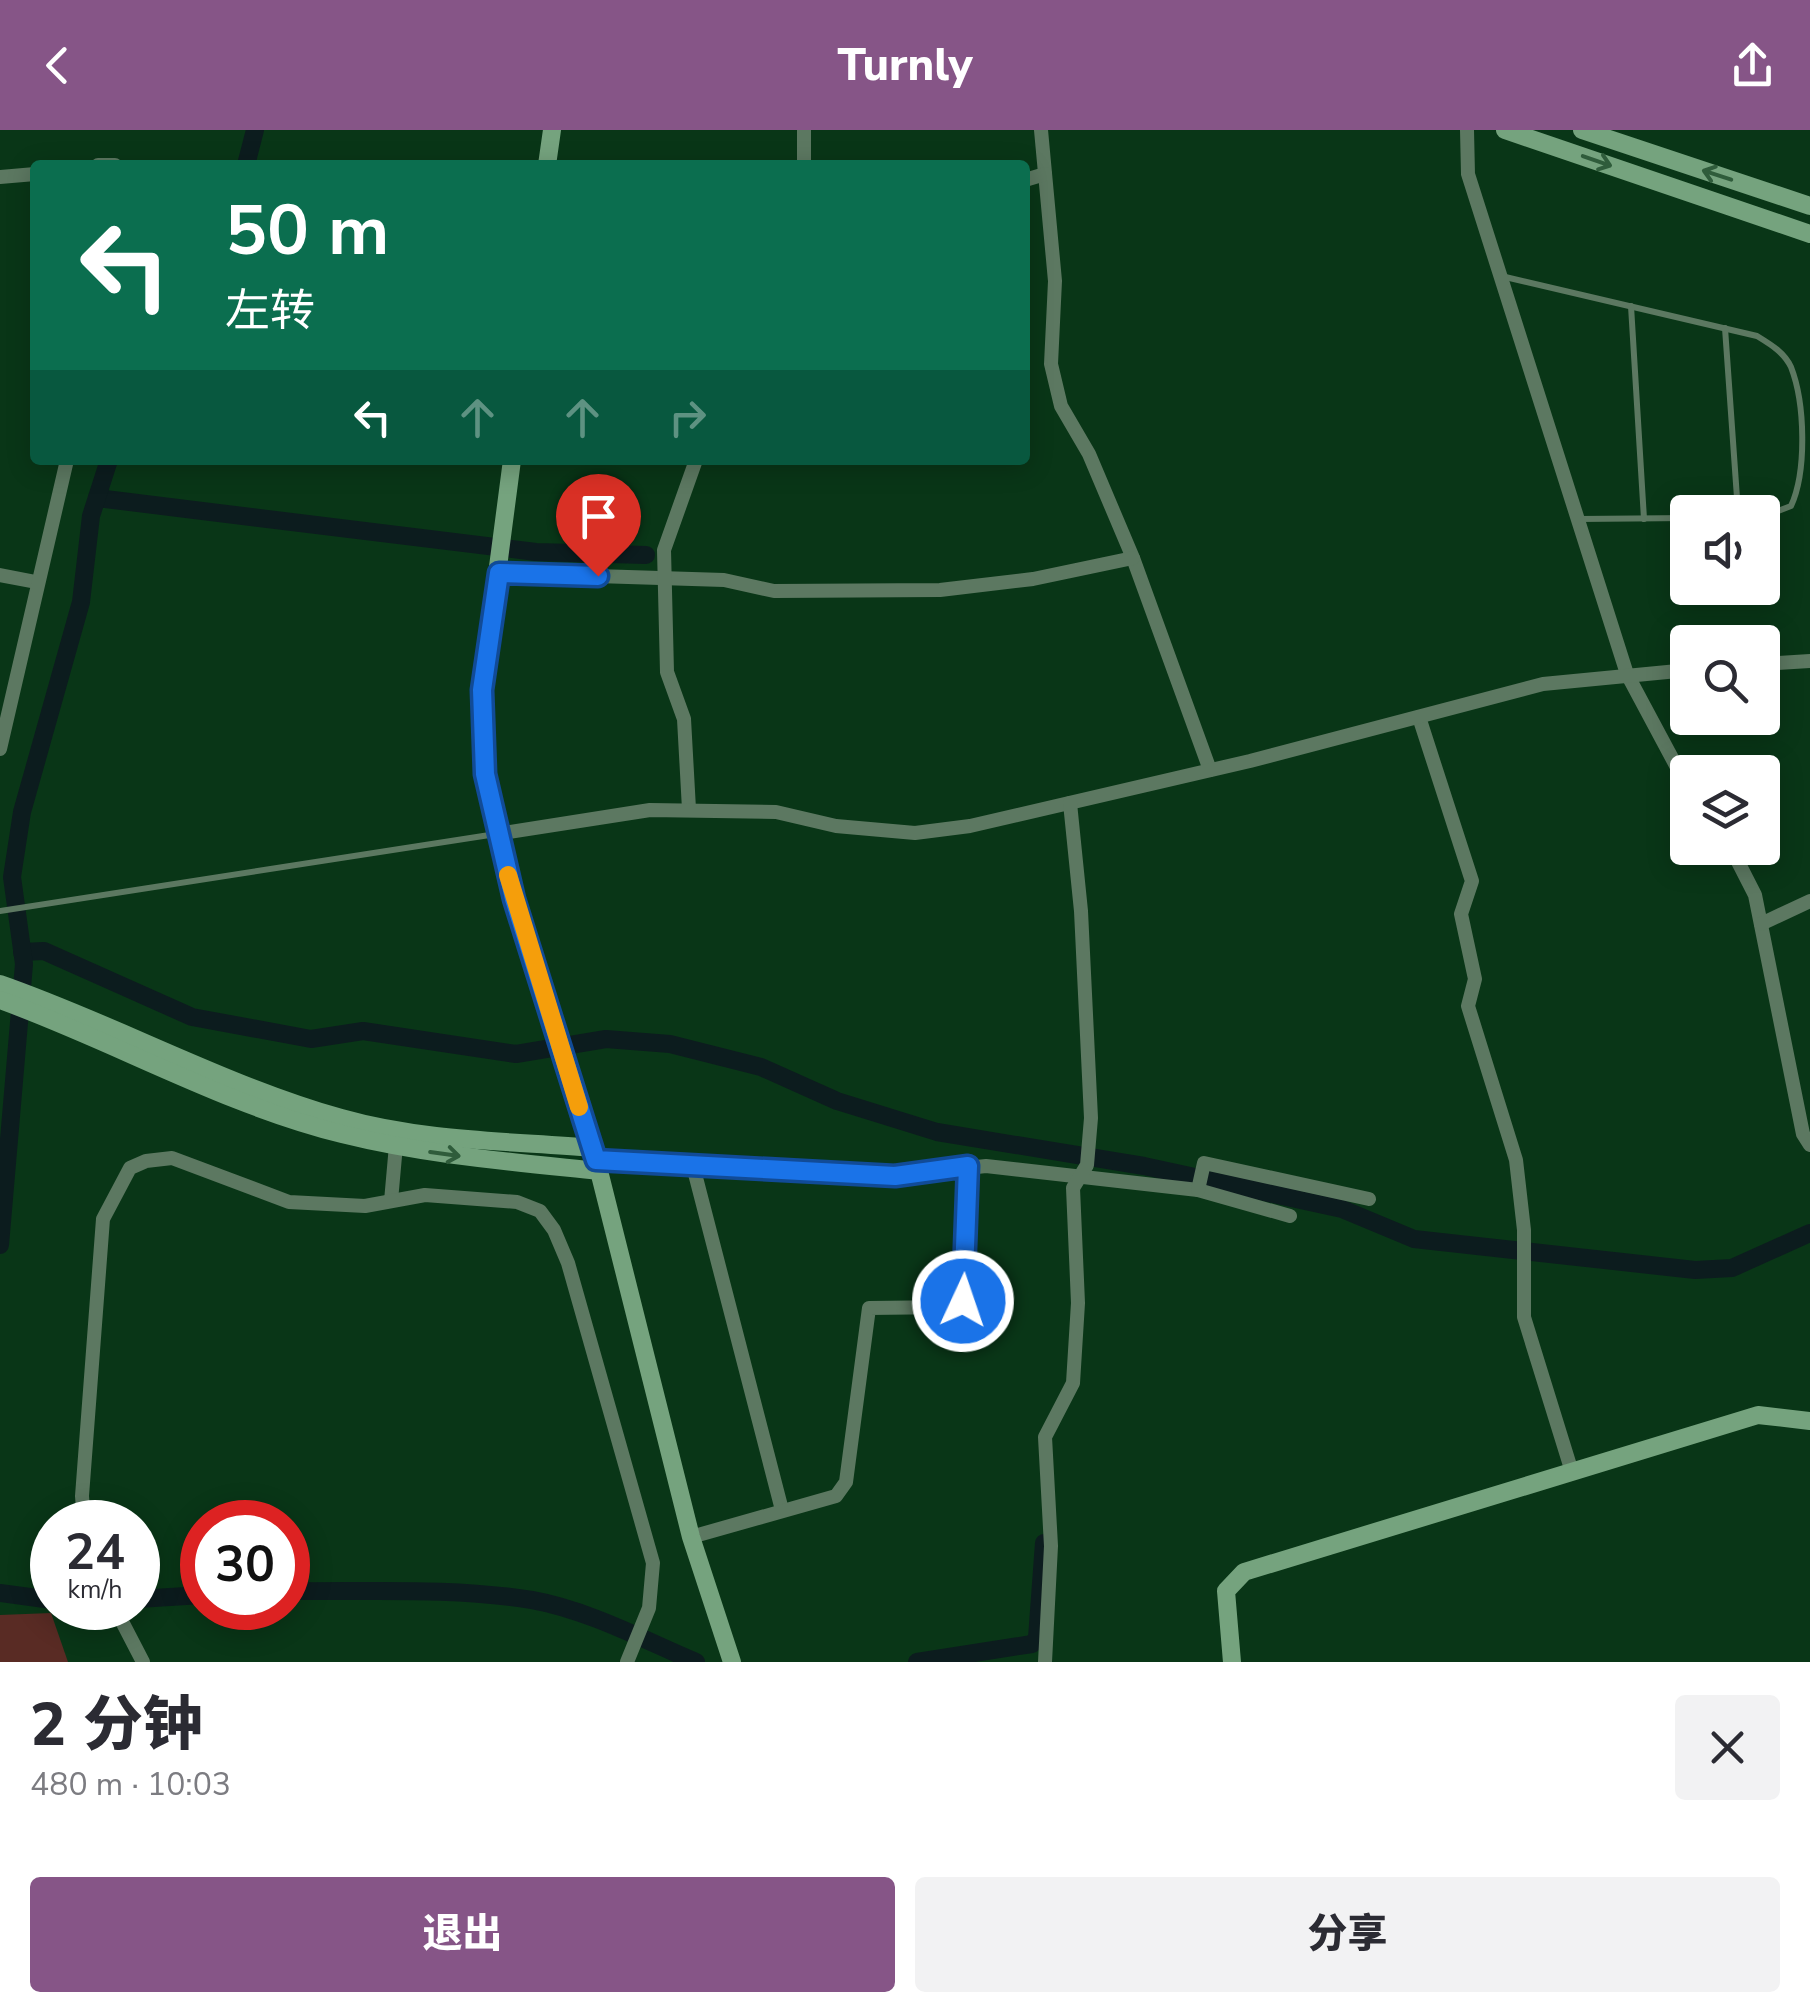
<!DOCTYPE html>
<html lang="zh">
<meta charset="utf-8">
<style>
body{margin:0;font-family:"Nunito Sans","Noto Sans SC",sans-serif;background:#f2f2f3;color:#2b2b33;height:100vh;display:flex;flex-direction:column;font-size:38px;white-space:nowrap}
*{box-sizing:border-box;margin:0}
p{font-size:32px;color:#7c7c81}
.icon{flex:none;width:55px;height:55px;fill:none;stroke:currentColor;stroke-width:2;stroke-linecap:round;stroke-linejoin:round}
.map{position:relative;height:1532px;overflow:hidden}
.details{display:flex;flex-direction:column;background:#fff;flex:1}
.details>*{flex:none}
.top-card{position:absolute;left:30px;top:30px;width:1000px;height:305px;border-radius:10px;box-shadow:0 5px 25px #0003;background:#0b6e4f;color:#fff;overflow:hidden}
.tools{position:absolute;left:1670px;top:365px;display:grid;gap:20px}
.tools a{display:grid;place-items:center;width:110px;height:110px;border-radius:10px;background:#fff;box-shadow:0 5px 25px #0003;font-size:50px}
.speed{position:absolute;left:30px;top:1370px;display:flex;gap:20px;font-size:50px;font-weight:700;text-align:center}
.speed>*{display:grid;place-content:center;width:130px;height:130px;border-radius:50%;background:#fff;box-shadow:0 5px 25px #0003;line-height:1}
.speed small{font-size:25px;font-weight:400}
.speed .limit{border:15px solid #d22;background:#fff;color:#111}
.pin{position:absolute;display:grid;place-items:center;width:85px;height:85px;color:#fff;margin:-102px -42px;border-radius:50% 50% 50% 0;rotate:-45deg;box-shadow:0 0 10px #0007}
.pin .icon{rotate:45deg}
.me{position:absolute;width:110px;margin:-55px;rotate:3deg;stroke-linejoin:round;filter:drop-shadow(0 0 8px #0008)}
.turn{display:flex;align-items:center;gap:35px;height:210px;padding:0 30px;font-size:45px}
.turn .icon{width:130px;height:130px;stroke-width:2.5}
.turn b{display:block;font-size:70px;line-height:85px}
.lanes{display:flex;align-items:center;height:95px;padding:0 30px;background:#0003;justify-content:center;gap:50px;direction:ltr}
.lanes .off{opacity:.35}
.round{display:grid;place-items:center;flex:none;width:105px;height:105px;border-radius:10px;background:#f2f2f3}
.head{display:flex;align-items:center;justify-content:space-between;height:170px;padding:0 30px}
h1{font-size:60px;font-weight:800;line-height:75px}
.cta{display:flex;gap:20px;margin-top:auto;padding:20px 30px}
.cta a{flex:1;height:115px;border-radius:10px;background:#865587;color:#fff;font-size:40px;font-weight:800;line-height:115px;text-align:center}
.cta a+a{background:#f2f2f3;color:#2b2b33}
header{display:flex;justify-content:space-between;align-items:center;height:130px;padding:0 30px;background:#865587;color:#fff;font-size:45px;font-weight:800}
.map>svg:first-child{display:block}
.green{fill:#592b24}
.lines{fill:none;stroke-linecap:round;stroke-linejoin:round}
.canal{stroke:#0c1c1e;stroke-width:18}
.lane{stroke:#5c7861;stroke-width:6}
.street{stroke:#5c7861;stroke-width:14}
.secondary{stroke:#75a37e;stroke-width:18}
.oneway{stroke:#2f5c3b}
.route-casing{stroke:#114b97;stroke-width:25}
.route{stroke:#1a73e8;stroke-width:18}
.slow{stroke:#f59e0b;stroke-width:18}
</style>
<header><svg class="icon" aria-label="back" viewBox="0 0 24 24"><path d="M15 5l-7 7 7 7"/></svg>Turnly<svg class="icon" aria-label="share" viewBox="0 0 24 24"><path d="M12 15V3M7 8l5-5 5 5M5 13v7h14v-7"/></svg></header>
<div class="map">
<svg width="1810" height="1532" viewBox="0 0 1810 1532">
<rect width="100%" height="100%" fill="#093617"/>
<path class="green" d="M51,1483L68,1532H0V1485Z"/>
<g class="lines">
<g class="canal">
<path d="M246,35L255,0"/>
<path d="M97,368L536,422L646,425"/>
<path d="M22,822L44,821L192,887L311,909L363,901L516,924L606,909L670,914L761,937L837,971L937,1002L1144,1036L1342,1079L1414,1109L1695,1140L1732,1138L1810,1103"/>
<path d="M0,1115L24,834L12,747L22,682L81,472L91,386L109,330"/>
<path d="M288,1461C369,1462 451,1457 532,1470C588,1480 644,1510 696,1532"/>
<path d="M0,1463L52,1470"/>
<path d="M138,1469L202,1465"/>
<path d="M917,1532L1032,1514L1037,1508L1044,1413"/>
</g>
<g class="lane">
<path d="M1501,146L1757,206C1770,214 1784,222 1791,237C1805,273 1807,341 1791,376L1762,387"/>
<path d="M1631,176L1644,389"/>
<path d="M1725,198L1738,382"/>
<path d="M1579,389L1688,388"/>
<path d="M0,781L496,704"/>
</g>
<g class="street">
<path d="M804,0V35"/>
<path d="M1041,0L1055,151L1051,234L1061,276L1089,324L1133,428L1210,640"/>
<path d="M1467,0L1468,44L1627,544L1688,658"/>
<path d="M98,35H115"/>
<path d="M0,47L35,44"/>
<path d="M1025,50L1045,44"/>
<path d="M499,443L724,450L774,461L940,460L1033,449L1133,428"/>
<path d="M0,445L36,452"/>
<path d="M1762,534L1810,531"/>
<path d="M1419,587L1472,751L1461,784L1475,849L1468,876L1516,1030L1524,1100V1187L1572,1342"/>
<path d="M0,619L67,330"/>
<path d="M689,679L684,589L667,542L664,420L696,330"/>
<path d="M497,704L650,680L776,682L836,696L915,703L970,696L1250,631L1543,554L1688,540"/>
<path d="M1731,718L1755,765L1803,1004L1810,1015"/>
<path d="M1761,794L1810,771"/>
<path d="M596,1030L895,1046L986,1036L1198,1060L1290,1086"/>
<path d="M693,1036L782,1380"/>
<path d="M1198,1060L1204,1033L1369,1069"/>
<path d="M391,1071L396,1015"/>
<path d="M84,1392L82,1366L103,1089L130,1038L146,1031L172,1028L289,1072L365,1076L425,1065L517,1072L540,1081L554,1100L568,1133L653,1433L649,1478L627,1532"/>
<path d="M691,1407L836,1366L846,1352L869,1178L952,1177L963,1171L968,1036"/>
<path d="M115,1478L143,1532"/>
<path d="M1045,1532L1051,1416L1045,1307L1073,1253L1078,1173L1073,1058L1087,1035L1091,988L1081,781L1070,673"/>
</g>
<g class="secondary">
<path d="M1505,0L1810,104"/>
<path d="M1582,0L1810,76"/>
<path d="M547,35L552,0"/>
<path d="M512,330L482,559L485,644L514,769L599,1041L691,1407L732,1532"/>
<path d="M0,854C115,894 224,955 341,988C422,1011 508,1011 592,1018"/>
<path d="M0,870C114,911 224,975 342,1004C426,1025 513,1032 599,1041"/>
<path d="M1232,1532L1226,1461L1244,1442L1758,1285L1810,1291"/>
</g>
</g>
<defs><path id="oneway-shaft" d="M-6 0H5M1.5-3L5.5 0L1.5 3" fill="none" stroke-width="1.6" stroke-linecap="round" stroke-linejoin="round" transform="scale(2.5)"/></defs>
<g class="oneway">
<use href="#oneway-shaft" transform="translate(1597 31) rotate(19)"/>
<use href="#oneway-shaft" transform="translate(1717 45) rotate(-162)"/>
<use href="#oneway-shaft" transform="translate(445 1024) rotate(8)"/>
</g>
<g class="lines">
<g class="route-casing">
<path id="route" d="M598,446L499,443L482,560L485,644L514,769L596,1030L895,1046L968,1036L963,1171"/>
</g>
<use href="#route" class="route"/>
<path class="slow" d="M508,745L579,977"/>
</g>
</svg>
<div class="tools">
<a><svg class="icon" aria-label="sound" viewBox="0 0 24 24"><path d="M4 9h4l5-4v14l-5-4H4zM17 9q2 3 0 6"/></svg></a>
<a><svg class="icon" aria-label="search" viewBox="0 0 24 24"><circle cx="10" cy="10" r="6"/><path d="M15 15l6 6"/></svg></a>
<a><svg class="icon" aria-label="layers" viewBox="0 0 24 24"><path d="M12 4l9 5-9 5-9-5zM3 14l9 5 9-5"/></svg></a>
</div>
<div class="speed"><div>24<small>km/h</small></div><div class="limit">30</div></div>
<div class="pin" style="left:598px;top:446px;background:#d93025"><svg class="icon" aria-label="arrive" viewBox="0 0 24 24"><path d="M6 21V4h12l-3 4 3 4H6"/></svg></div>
<svg class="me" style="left:963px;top:1171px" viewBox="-20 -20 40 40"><circle r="17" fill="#1a73e8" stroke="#fff" stroke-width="3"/><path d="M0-11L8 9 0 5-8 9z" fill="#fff"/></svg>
<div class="top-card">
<div class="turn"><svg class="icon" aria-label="left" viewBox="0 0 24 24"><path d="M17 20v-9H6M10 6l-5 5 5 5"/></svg><div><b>50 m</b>左转</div></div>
<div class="lanes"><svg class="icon" aria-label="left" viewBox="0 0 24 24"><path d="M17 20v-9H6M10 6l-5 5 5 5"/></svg><svg class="icon off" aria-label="ahead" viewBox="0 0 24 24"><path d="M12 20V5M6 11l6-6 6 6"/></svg><svg class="icon off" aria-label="ahead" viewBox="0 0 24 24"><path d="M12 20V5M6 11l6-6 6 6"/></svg><svg class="icon off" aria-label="right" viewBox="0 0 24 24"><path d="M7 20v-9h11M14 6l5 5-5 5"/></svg></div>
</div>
</div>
<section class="details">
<div class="head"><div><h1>2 分钟</h1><p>480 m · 10:03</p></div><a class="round"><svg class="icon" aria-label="close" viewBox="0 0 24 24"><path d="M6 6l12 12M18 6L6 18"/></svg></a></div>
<div class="cta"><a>退出</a><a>分享</a></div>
</section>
